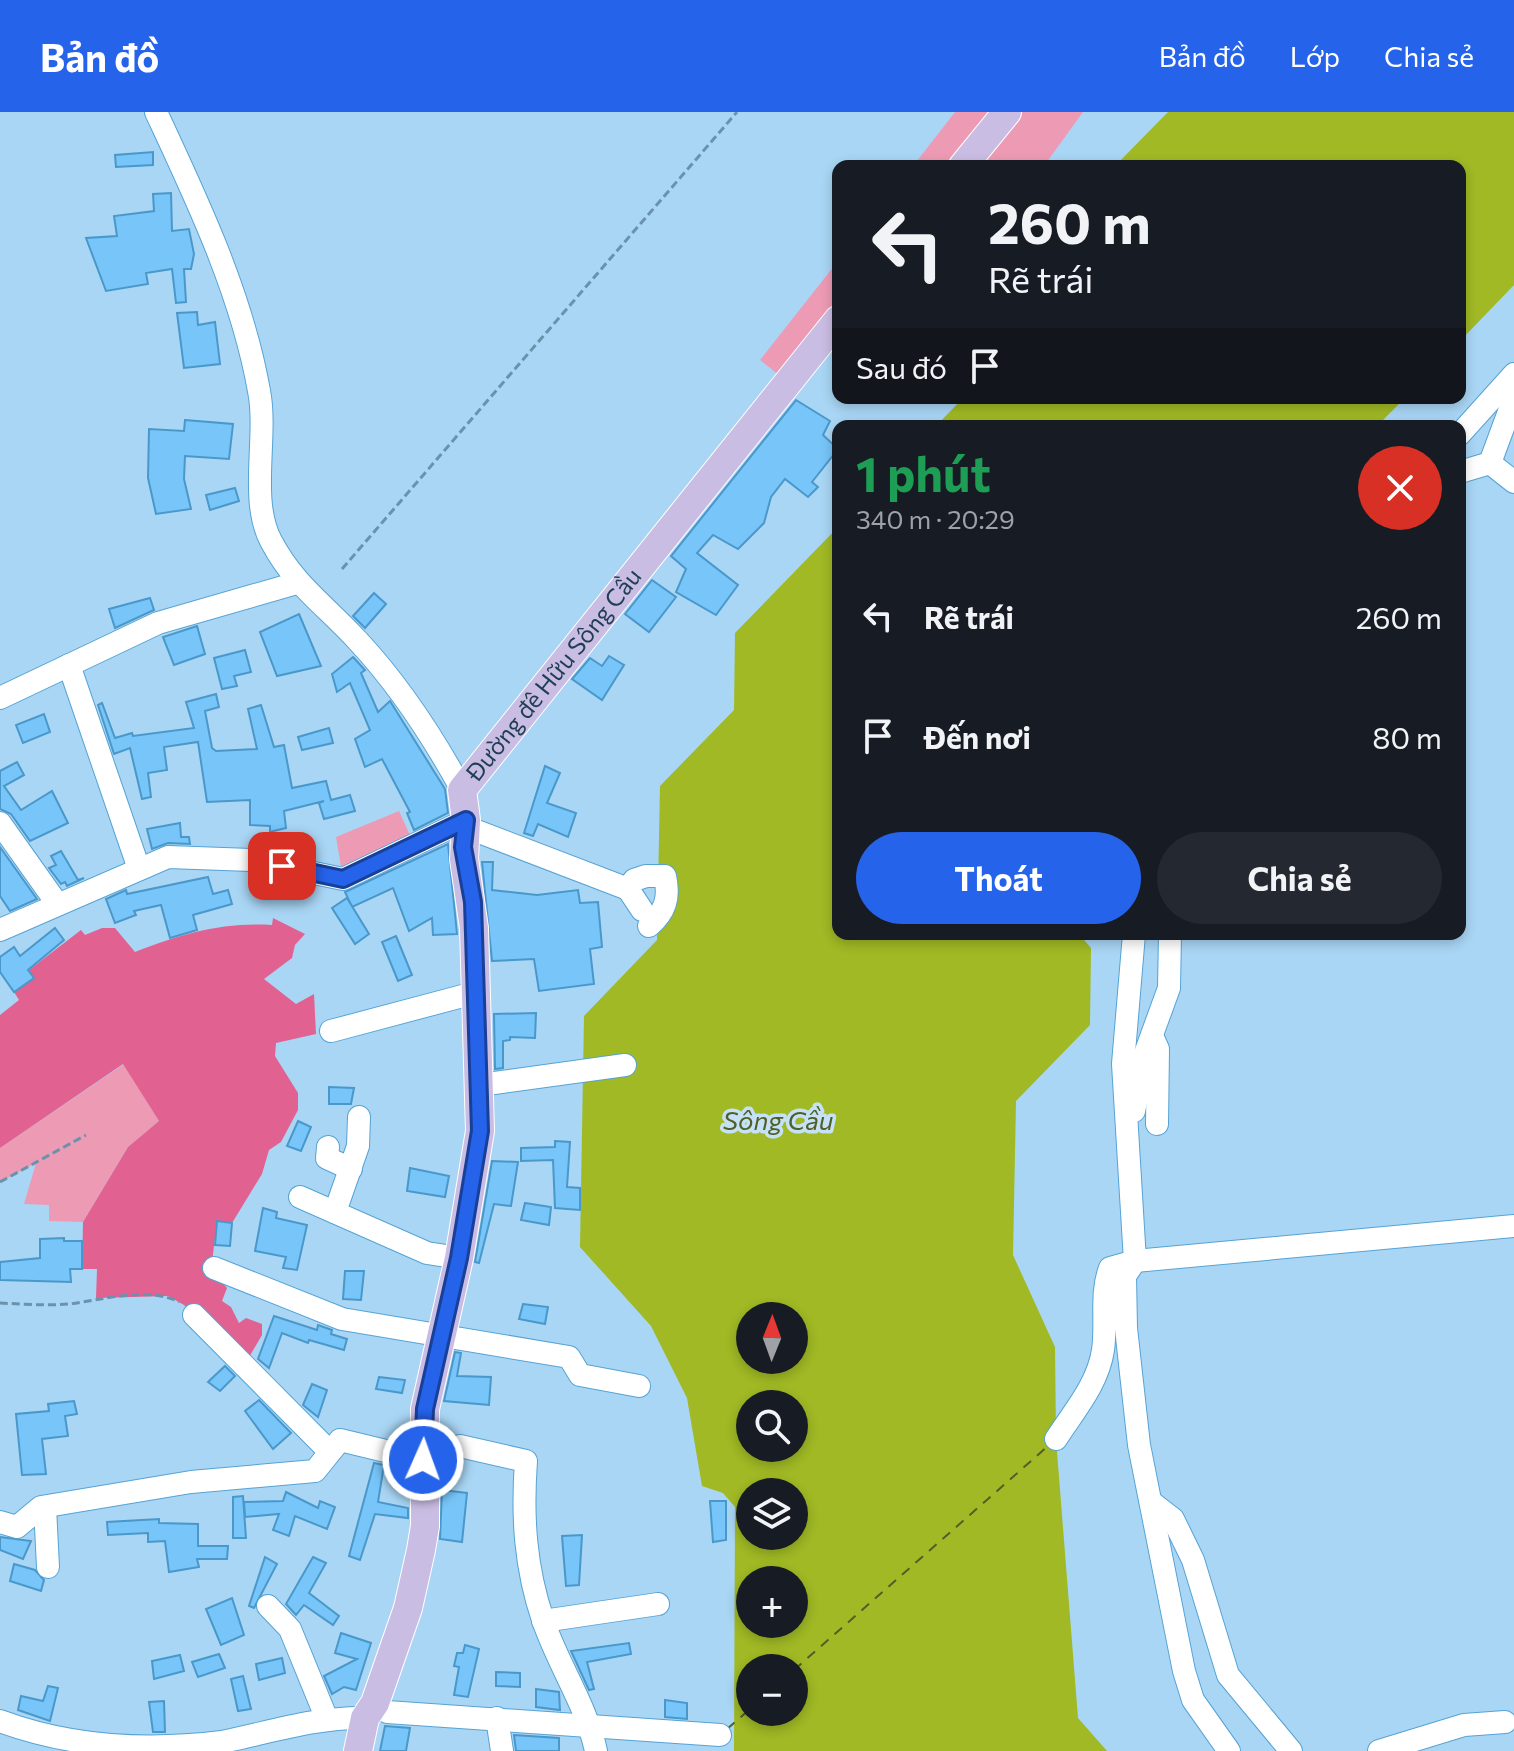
<!DOCTYPE html>
<html lang="vi">
<meta charset="utf-8">
<style>
body{margin:0;font-family:Commissioner,sans-serif;background:#242831;color:#f1f3f6;height:100vh;display:flex;flex-direction:column;font-size:30px;white-space:nowrap}
*{box-sizing:border-box;margin:0}
p{font-size:26px;color:#9ea1a6}
.icon{flex:none;width:44px;height:44px;fill:none;stroke:currentColor;stroke-width:2;stroke-linecap:round;stroke-linejoin:round}
.map{position:relative;flex:1;overflow:hidden}
.side{position:absolute;left:832px;top:308px;width:634px;height:520px;display:flex;flex-direction:column;background:#171b24;border-radius:16px;box-shadow:0 4px 12px #0003}
.side>*{flex:none}
.hud{position:absolute;left:832px;top:48px;width:634px;height:244px;border-radius:16px;box-shadow:0 4px 12px #0003;background:#171b24;color:#f1f3f6;overflow:hidden}
.needle{width:52px;rotate:1deg}
.fabs{position:absolute;left:736px;top:1190px;display:grid;gap:16px}
.fabs a{display:grid;place-items:center;width:72px;height:72px;border-radius:50%;background:#171b24;box-shadow:0 4px 12px #0003;font-size:40px}
.pin{position:absolute;display:grid;place-items:center;width:68px;height:68px;color:#fff;margin:-34px;border-radius:16px;box-shadow:0 4px 12px #0006}
.me{position:absolute;width:88px;margin:-44px;rotate:2deg;stroke-linejoin:round;filter:drop-shadow(0 0 6px #0008)}
.turn{display:flex;align-items:center;gap:28px;height:168px;padding:0 24px;font-size:36px}
.turn .icon{width:104px;height:104px;stroke-width:2.5}
.turn b{display:block;font-size:56px;line-height:68px}
.then{display:flex;align-items:center;height:76px;padding:0 24px;background:#0003;gap:16px;font-size:30px}
.round{display:grid;place-items:center;flex:none;width:84px;height:84px;border-radius:42px;background:#242831}
.headline{display:flex;align-items:center;justify-content:space-between;height:136px;padding:0 24px}
h1{font-size:48px;font-weight:700;line-height:60px;color:#1e9e55}
.button{display:flex;gap:16px;margin-top:auto;padding:16px 24px}
.button a{flex:1;height:92px;border-radius:48px;background:#2563eb;color:#fff;font-size:32px;font-weight:700;line-height:92px;text-align:center}
.button a+a{background:#242831;color:#f1f3f6}
ul{padding:0;list-style:none}
li{display:flex;align-items:center;gap:24px;height:120px;padding:0 24px}
li div{flex:1}
li b{display:block;font-size:30px}
li em{font-style:normal}
header{display:flex;align-items:center;gap:48px;box-sizing:border-box;height:112px;padding:0 40px;background:#2563eb;color:#fff}
header strong{font-size:38px}
nav{display:flex;gap:44px;margin-inline-start:auto;font-size:28px}
.map>svg:first-child{display:block}
.green{fill:#ed9bb5}
.forest{fill:#e16291}
.water{fill:#a0b924;fill-rule:evenodd}
.lines{fill:none;stroke-linecap:round;stroke-linejoin:round}
.ferry{stroke:#525e28;stroke-width:2;stroke-dasharray:10 8;stroke-linecap:butt}
.building{fill:#77c5f9;stroke:#4a98ca;stroke-width:2}
.minor-casing{stroke:#55a3d5;stroke-width:24}
.major-casing{stroke:#fff;stroke-width:30}
.path{stroke:#6b92ad;stroke-width:3;stroke-dasharray:8 4;stroke-linecap:butt}
.minor{stroke:#fff;stroke-width:22}
.major{stroke:#cabde4;stroke-width:28}
.route-casing{stroke:#184099;stroke-width:20}
.route{stroke:#2563eb;stroke-width:14}
.labels{text-anchor:middle;stroke-width:7;stroke-linejoin:round;paint-order:stroke}
.street-label{font-size:24px;fill:#1e3e54;stroke:#c4e1f6}
.water-label{font-size:26px;font-style:italic;fill:#525e28;stroke:#c4e1f6}
</style>
<header>
<strong>Bản đồ</strong>
<nav><a>Bản đồ</a><a>Lớp</a><a>Chia sẻ</a></nav>
</header>
<div class="map">
<svg width="1514" height="1639" viewBox="0 0 1514 1639">
<rect width="100%" height="100%" fill="#a9d6f5"/>
<g class="green">
<path d="M955,0H1083L1044,54H913Z"/>
<path d="M838,149V206L780,264L760,248Z"/>
<path d="M399,699L414,732L343,767L336,725Z"/>
<path d="M124,952L159,1009L128,1035L83,1110L49,1109V1093L24,1092L36,1051L0,1070V1036Z"/>
</g>
<path class="forest" d="M273,806L305,822L295,833L292,846L264,867L296,892L314,882L316,922L276,931L275,944L298,981V998L281,1030L269,1038L262,1062L232,1111L217,1110L211,1158L227,1176L222,1189L231,1195L239,1211L246,1206L262,1212V1223L245,1252L184,1193L168,1184L96,1186L97,1157H82L83,1110L128,1035L159,1009L123,952L0,1036V903L19,888L14,880L33,866L29,858L81,818L85,823L102,816H115L135,840C181,822 222,810 272,813Z"/>
<g class="water">
<path d="M1168,0H1514V173L1460,229V54H1115Z"/>
<path d="M963,286H1405L1377,314H936Z"/>
<path d="M838,415V822H1079L1091,836L1090,913L1016,989L1013,1143L1055,1235L1056,1327L1078,1606L1107,1639H734L735,1395L723,1381L702,1374L687,1286L651,1214L580,1135L584,904L657,828L660,674L734,598L735,521ZM750,1204H794V1248H750ZM750,1292H794V1336H750ZM750,1380H794V1424H750ZM750,1468H794V1512H750ZM750,1556H794V1600H750Z"/>
</g>
<g class="lines">
<g class="ferry">
<path d="M794,1558L1048,1334"/>
<path d="M727,1617L750,1597"/>
</g>
</g>
<g class="building">
<path d="M153,40V53L116,55L115,43Z"/>
<path d="M171,81L172,119L189,117L194,142L191,157H184L186,190L176,191L172,157L146,161L148,172L106,179L86,126L117,124L114,104L154,99L153,82Z"/>
<path d="M197,200L198,213L215,210L220,252L184,256L177,201Z"/>
<path d="M796,288L830,309L823,323L838,337L812,370L818,375L808,385L785,367L771,385L764,411L738,437L713,423L697,441L738,473L716,503L676,480L686,457L671,444Z"/>
<path d="M185,308L233,312L229,347L185,344L184,367L191,397L156,402L148,366L149,317L184,319Z"/>
<path d="M235,376L239,389L210,398L206,383Z"/>
<path d="M652,468L676,485L649,520L625,502Z"/>
<path d="M374,481L386,492L365,516L353,504Z"/>
<path d="M150,486L154,498L115,516L109,497Z"/>
<path d="M299,502L321,554L277,564L260,520Z"/>
<path d="M197,514L205,542L174,553L163,525Z"/>
<path d="M245,538L251,560L234,564L237,574L222,577L214,546Z"/>
<path d="M609,544L624,553L602,588L572,567L590,546L602,554Z"/>
<path d="M353,545L365,558L361,561L378,600L390,589L445,677L448,701L414,718L407,701L410,700L382,647L365,655L355,627L370,618L350,571L337,580L332,562Z"/>
<path d="M216,582L219,595L205,599L212,636L216,639L257,637L248,597L261,593L274,635L284,633L292,676L326,669L331,688L350,683L355,699L324,707L319,691L324,689L284,699L286,716L270,720V714L250,713V688L207,690L198,630L164,635L167,658L148,661L151,685L142,687L130,636L114,642L98,593L102,591L115,626L132,621L133,624L194,616L186,590Z"/>
<path d="M44,602L50,620L23,631L16,613Z"/>
<path d="M329,616L333,631L302,638L298,625Z"/>
<path d="M17,650L24,663L4,674L21,698L52,679L68,711L30,729L11,702L0,697V659Z"/>
<path d="M545,654L560,661L547,691L576,701L568,725L538,712L533,724L524,721Z"/>
<path d="M180,711L181,725H189L190,732L168,731L152,737L147,717Z"/>
<path d="M448,732L457,822L433,823L432,806L409,819L393,776L352,795L345,780Z"/>
<path d="M0,735L37,787L10,799L0,784Z"/>
<path d="M61,739L78,768L84,766L67,774L65,770L61,772L49,756L56,753L51,744Z"/>
<path d="M482,750H493L492,778L537,783L578,778L580,791L598,790L602,835L590,837L594,872L539,879L534,847L492,849Z"/>
<path d="M208,765L213,782L228,778L232,792L193,803L197,818L170,826L161,793L134,799L136,803L115,811L106,787L126,778L127,782Z"/>
<path d="M347,786L369,822L355,832L332,796Z"/>
<path d="M55,816L64,828L28,858L34,866L14,880L0,860V845L14,835L20,844Z"/>
<path d="M396,824L412,863L398,869L382,830Z"/>
<path d="M536,901L535,926L510,925V928L503,929V956L495,957L494,902Z"/>
<path d="M329,975L354,976L351,992H329Z"/>
<path d="M298,1009L311,1015L301,1039L287,1034Z"/>
<path d="M555,1029L570,1030L567,1075L580,1076V1098L555,1096L553,1048L521,1049V1036L555,1035Z"/>
<path d="M492,1049L518,1050L511,1094L494,1092L479,1151L475,1150Z"/>
<path d="M410,1056L449,1064L445,1085L407,1079Z"/>
<path d="M525,1091L551,1095L549,1113L521,1108Z"/>
<path d="M263,1096L277,1100L276,1106L307,1113L297,1158L283,1156L286,1145L255,1139Z"/>
<path d="M217,1109L232,1111L230,1134L215,1133Z"/>
<path d="M64,1126V1129H82V1157H70L71,1170L0,1168V1150L40,1146V1127Z"/>
<path d="M345,1159H364L361,1188L343,1187Z"/>
<path d="M523,1192L548,1195L545,1212L519,1207Z"/>
<path d="M274,1204L317,1218L318,1213L332,1218L331,1222L347,1227L344,1238L309,1228L308,1231L282,1221L269,1256L258,1247Z"/>
<path d="M455,1240L461,1241L457,1264L491,1265L489,1293L444,1289Z"/>
<path d="M225,1254L235,1264L220,1279L208,1270Z"/>
<path d="M379,1265L405,1268L402,1281L376,1277Z"/>
<path d="M312,1272L327,1278L318,1305L303,1293Z"/>
<path d="M259,1288L291,1321L273,1337L245,1299Z"/>
<path d="M74,1289L77,1302L65,1304L68,1324L42,1327L46,1362L22,1363L16,1302L49,1299L48,1292Z"/>
<path d="M374,1351L384,1353L378,1390L408,1396V1406L375,1402L360,1448L349,1444Z"/>
<path d="M442,1378L467,1381L462,1430L440,1427Z"/>
<path d="M286,1380L318,1396L320,1389L335,1395L327,1417L295,1404L289,1424L273,1418L279,1402L245,1405L244,1390L283,1389Z"/>
<path d="M243,1384L246,1426H233V1385Z"/>
<path d="M710,1389H726V1428L713,1430Z"/>
<path d="M159,1407V1411L198,1412V1434H228L227,1447H197L199,1455L169,1460L165,1429L148,1430V1421L108,1423L107,1410Z"/>
<path d="M582,1423L579,1473L566,1474L562,1424Z"/>
<path d="M0,1425L31,1429L23,1447L0,1438Z"/>
<path d="M265,1445L277,1452L254,1496L249,1494Z"/>
<path d="M313,1445L326,1451L309,1481L339,1504L333,1513L304,1493L296,1503L286,1492Z"/>
<path d="M14,1452L35,1458L44,1468L41,1479L10,1469Z"/>
<path d="M232,1486L244,1523L221,1533L206,1497Z"/>
<path d="M341,1521L371,1531L356,1578L344,1575L332,1582L324,1564L357,1547L335,1541Z"/>
<path d="M629,1531L631,1542L587,1550L594,1577L589,1578L571,1539Z"/>
<path d="M465,1533L479,1537L468,1585L454,1583L459,1555L454,1554L457,1541H463Z"/>
<path d="M219,1542L225,1556L198,1565L192,1550Z"/>
<path d="M180,1543L184,1559L154,1567L152,1549Z"/>
<path d="M282,1546L285,1561L259,1568L256,1552Z"/>
<path d="M496,1560L520,1561V1575L496,1574Z"/>
<path d="M243,1564L251,1597L238,1599L231,1567Z"/>
<path d="M48,1574L58,1576L50,1609L18,1598L21,1584L43,1589Z"/>
<path d="M536,1577L559,1580L560,1598L536,1595Z"/>
<path d="M665,1588L687,1591V1607L665,1605Z"/>
<path d="M164,1589L165,1620H153L149,1590Z"/>
<path d="M385,1614L410,1616L406,1639H380Z"/>
<path d="M514,1623L559,1626V1639H516Z"/>
</g>
<g class="lines">
<g class="minor-casing">
<g id="minor">
<path d="M156,0C197,88 242,182 259,279C268,324 249,388 271,429C294,473 325,493 358,529C399,573 433,625 462,678"/>
<path d="M1460,322L1514,262"/>
<path d="M1490,351L1514,370"/>
<path d="M1460,360L1490,351L1514,286"/>
<path d="M69,553L139,757"/>
<path d="M0,586L158,511L297,471"/>
<path d="M0,711L56,790"/>
<path d="M466,715L628,777L634,768L646,764H665C670,786 665,800 649,814"/>
<path d="M628,777L642,798"/>
<path d="M0,818L168,745L251,748L343,767L466,708"/>
<path d="M1134,822L1123,952L1135,1149L1125,1164L1126,1216L1139,1333L1184,1559L1193,1588L1229,1639"/>
<path d="M331,919L474,881"/>
<path d="M1153,926L1158,937L1157,1012"/>
<path d="M480,973L625,953"/>
<path d="M1134,999L1146,939L1169,876L1170,822"/>
<path d="M328,1035L327,1046L351,1057"/>
<path d="M300,1085L427,1141L459,1146"/>
<path d="M335,1100L358,1034L359,1005"/>
<path d="M214,1156L342,1207L569,1245L580,1263L639,1274"/>
<path d="M194,1203L330,1340"/>
<path d="M1056,1327C1074,1299 1098,1272 1103,1238C1107,1210 1100,1182 1110,1156L1135,1149L1514,1114"/>
<path d="M1151,1390L1173,1407L1193,1448L1228,1563L1291,1639"/>
<path d="M45,1395L48,1455"/>
<path d="M0,1410L17,1415L41,1395L191,1370L315,1359L340,1328L423,1348L460,1334L526,1349C522,1404 525,1455 543,1508C558,1553 586,1592 596,1639"/>
<path d="M268,1494L290,1517L326,1605"/>
<path d="M543,1509L658,1492"/>
<path d="M375,1591L387,1600L720,1623"/>
<path d="M497,1606L502,1639"/>
<path d="M0,1609C70,1635 148,1639 222,1630C271,1620 316,1605 365,1606"/>
<path d="M1379,1639L1464,1613L1505,1610"/>
</g>
</g>
<g class="major-casing">
<g id="major">
<path d="M963,54L1007,0"/>
<path id="s1" d="M358,1639L365,1606L375,1591L408,1496L421,1438L425,1414V1297L459,1146L480,1019L474,816L464,747L466,708L462,678L838,208"/>
</g>
</g>
<g class="path">
<path d="M342,457L737,0"/>
<path d="M0,1070L86,1023"/>
<path d="M0,1191C22,1192 46,1194 69,1192C101,1188 149,1174 179,1190"/>
</g>
<use href="#minor" class="minor"/>
<use href="#major" class="major"/>
</g>
<g class="lines">
<g class="route-casing">
<path id="route" d="M282,754L343,767L466,708L463,735L473,790L480,1019L459,1146L425,1297L423,1348"/>
</g>
<use href="#route" class="route"/>
</g>
<g class="labels">
<g class="street-label">
<text dy="8" stroke="none"><textPath href="#s1" startOffset="1126">Đường đê Hữu Sông Cầu</textPath></text>
</g>
<g class="water-label">
<text x="778" y="1018">Sông Cầu</text>
</g>
</g>
</svg>
<div class="fabs">
<a><svg class="needle" viewBox="-14 -14 28 28"><path d="M0-13l5 13h-10z" fill="#e53935"/><path d="M0 13l5-13h-10z" fill="#9ea1a6"/></svg></a>
<a><svg class="icon" aria-label="search" viewBox="0 0 24 24"><circle cx="10" cy="10" r="6"/><path d="M15 15l6 6"/></svg></a>
<a><svg class="icon" aria-label="layers" viewBox="0 0 24 24"><path d="M12 4l9 5-9 5-9-5zM3 14l9 5 9-5"/></svg></a>
<a>+</a>
<a>−</a>
</div>
<div class="pin" style="left:282px;top:754px;background:#d93025"><svg class="icon" aria-label="arrive" viewBox="0 0 24 24"><path d="M6 21V4h12l-3 4 3 4H6"/></svg></div>
<svg class="me" style="left:423px;top:1348px" viewBox="-20 -20 40 40"><circle r="17" fill="#2563eb" stroke="#fff" stroke-width="3"/><path d="M0-11L8 9 0 5-8 9z" fill="#fff"/></svg>
<div class="hud">
<div class="turn"><svg class="icon" aria-label="left" viewBox="0 0 24 24"><path d="M17 20v-9H6M10 6l-5 5 5 5"/></svg><div><b>260 m</b>Rẽ trái</div></div>
<div class="then">Sau đó<svg class="icon" aria-label="arrive" viewBox="0 0 24 24"><path d="M6 21V4h12l-3 4 3 4H6"/></svg></div>
</div>
<section class="side">
<div class="headline"><div><h1>1 phút</h1><p>340 m · 20:29</p></div><a class="round" style="background:#d93025;color:#fff"><svg class="icon" aria-label="close" viewBox="0 0 24 24"><path d="M6 6l12 12M18 6L6 18"/></svg></a></div>
<ul>
<li><svg class="icon" aria-label="left" viewBox="0 0 24 24"><path d="M17 20v-9H6M10 6l-5 5 5 5"/></svg><div><b>Rẽ trái</b></div><em>260 m</em></li>
<li><svg class="icon" aria-label="arrive" viewBox="0 0 24 24"><path d="M6 21V4h12l-3 4 3 4H6"/></svg><div><b>Đến nơi</b></div><em>80 m</em></li>
</ul>
<div class="button"><a>Thoát</a><a>Chia sẻ</a></div>
</section>
</div>
